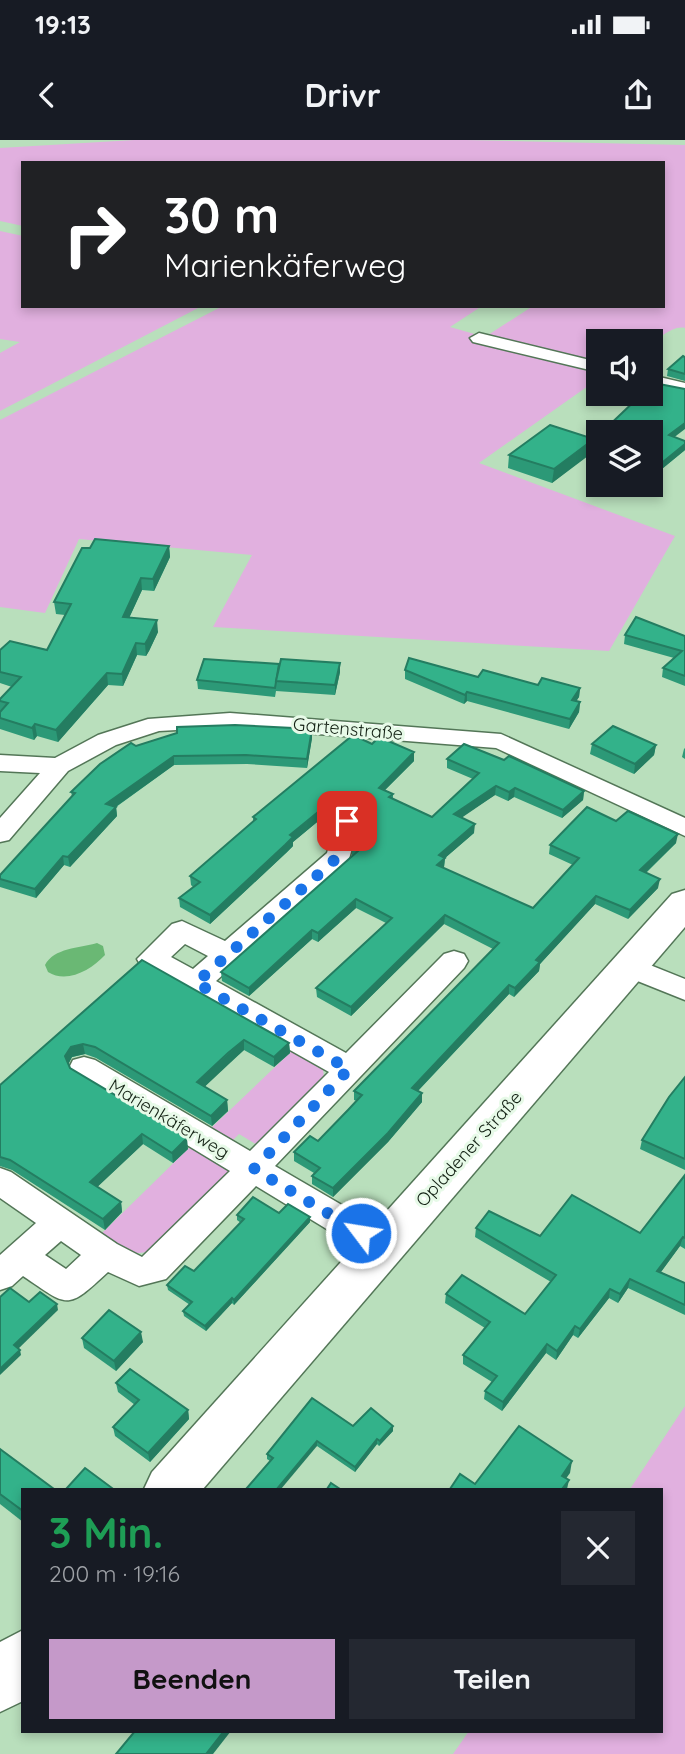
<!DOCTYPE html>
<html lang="de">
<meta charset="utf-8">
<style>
body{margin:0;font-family:Quicksand,sans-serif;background:#242831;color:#f1f3f6;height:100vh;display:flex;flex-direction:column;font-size:26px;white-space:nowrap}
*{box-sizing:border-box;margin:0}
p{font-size:23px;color:#9ea1a6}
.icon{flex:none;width:38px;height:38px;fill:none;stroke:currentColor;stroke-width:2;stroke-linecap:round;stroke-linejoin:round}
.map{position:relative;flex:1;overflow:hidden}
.side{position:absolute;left:21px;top:1348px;width:642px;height:245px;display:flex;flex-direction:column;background:#171b24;border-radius:0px;box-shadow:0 4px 10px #0003}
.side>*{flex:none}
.top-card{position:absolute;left:21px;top:21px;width:644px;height:147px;border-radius:0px;box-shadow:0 4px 10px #0003;background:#202124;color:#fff;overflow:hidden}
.controls{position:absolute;left:586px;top:189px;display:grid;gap:14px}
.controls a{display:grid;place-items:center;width:77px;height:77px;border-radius:0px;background:#171b24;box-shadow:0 4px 10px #0003;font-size:35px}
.pin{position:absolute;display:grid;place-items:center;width:60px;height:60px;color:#fff;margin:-30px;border-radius:14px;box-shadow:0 4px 10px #0006}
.me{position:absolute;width:77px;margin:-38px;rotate:301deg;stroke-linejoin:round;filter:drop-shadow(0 0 5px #0008)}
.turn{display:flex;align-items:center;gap:24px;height:147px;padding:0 28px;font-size:32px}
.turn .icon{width:91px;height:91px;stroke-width:2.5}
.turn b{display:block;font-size:49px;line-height:60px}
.round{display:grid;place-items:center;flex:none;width:74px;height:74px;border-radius:0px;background:#242831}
.head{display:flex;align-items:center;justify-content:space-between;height:119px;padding:0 28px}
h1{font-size:42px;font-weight:700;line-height:52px;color:#1e9e55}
.primary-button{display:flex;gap:14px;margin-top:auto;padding:14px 28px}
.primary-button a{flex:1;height:80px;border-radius:0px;background:#c599c9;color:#111;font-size:28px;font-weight:700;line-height:80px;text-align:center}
.primary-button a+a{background:#242831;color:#f1f3f6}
.status{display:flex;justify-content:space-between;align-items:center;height:49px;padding:0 35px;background:#171b24;direction:ltr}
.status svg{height:19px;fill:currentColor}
header{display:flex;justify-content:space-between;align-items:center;height:91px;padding:0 28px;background:#171b24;font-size:32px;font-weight:700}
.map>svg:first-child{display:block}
.green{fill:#e1b0df}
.water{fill:#6ab874}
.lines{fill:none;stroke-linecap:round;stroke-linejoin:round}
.street-casing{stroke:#537657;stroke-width:3}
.secondary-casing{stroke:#537657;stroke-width:3}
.street{fill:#fff;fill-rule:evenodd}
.secondary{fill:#fff;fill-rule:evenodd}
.wall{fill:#2c9977}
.shaded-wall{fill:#247d61}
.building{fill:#33b28a;stroke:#247d61;stroke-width:2}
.route{stroke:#1a73e8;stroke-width:12;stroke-dasharray:0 21.6}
.labels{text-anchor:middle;stroke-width:6;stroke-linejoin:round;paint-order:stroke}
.street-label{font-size:18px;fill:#132114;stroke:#e7fae8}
</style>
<div class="status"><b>19:13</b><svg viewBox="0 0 49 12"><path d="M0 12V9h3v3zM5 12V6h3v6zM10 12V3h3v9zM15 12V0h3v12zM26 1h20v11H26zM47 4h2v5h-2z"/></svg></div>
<header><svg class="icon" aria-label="back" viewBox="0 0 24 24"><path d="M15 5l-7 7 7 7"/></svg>Drivr<svg class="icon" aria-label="share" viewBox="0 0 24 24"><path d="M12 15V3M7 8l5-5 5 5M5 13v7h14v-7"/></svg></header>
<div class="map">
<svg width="685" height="1614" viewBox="0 0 685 1614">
<rect width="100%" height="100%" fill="#b9dfbc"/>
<g class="green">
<path d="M134,0H466L685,5V188C671,185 661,200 650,201C634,203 615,201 598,201V239L479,323L675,396L609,511L213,487L252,415L79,399L45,473L0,467V280L223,166H482L450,187L485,197L533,166H663V23H23V86L0,81V8Z"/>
<path d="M0,91L23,96V166H202L0,271V213L20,202L0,199Z"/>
<path d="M294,909L323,929L324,938L259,1006L239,994L228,1005L209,990Z"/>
<path d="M194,1003L234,1028L152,1110C131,1119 118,1106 101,1094Z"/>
<path d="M685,1266V1614H453L469,1591H662V1349H630Z"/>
</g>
<path class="water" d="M97,803L103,806L105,815C91,830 67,844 48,832L45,825C54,808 79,808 97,803Z"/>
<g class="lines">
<g class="street-casing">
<g id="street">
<path d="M479,193L598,222V232L473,202L470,198Z"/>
<path d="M651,235L685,243V254L651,246Z"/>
<path d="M230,573L501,594L685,678V696L496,608L230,587L159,591L116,605L68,631L9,700L0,702V678L40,633L0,631V615L55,618L98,595L148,579Z"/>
<path d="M347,673L356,675L360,681L348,722L216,841L346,913L444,814L454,811L464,814L468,821L464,828L275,1026L395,1096L400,1106L395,1116L383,1120L371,1116L256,1046L166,1139L139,1146L108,1132C66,1171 69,1167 23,1136L12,1146L0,1150V1115L36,1083L0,1058V1028L11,1032L117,1104L142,1117L230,1031L73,936L69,928L73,920L84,917L95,920L250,1011L329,932L141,826L137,819L172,784L182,781L225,801L327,713L338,675ZM185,804L208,816L193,829L171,817ZM61,1101L81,1115L66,1129L45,1115Z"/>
<path d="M630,817L685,839V860L620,834L616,827L620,820Z"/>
</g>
</g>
<g class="secondary-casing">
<g id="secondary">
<path d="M685,750V787L203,1349H144L152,1332L672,754Z"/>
<path d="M23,1490V1561L0,1572V1502Z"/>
</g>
</g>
<use href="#street" class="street"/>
<use href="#secondary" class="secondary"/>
</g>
<g class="wall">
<path d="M685,217V241L667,236L668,229Z"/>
<path d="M651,292L674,297L685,301V310L657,333L651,331Z"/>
<path d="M598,295V314L592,312L552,343L508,328L509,315L594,299Z"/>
<path d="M169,406L170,417L154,451L142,450L129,478L158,492L149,511L146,516L137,515L123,546L108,545L58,602L37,596L34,600L0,589V559L12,547L0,543V510H47L65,475L56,474L54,462L90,408Z"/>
<path d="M625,495L685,496V546L662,537L663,528L674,518L624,504Z"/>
<path d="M405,530L478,537L538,545L580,548L579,557L576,561L580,562L579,572L569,589L467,561L464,564L405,539Z"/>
<path d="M340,532L335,555L276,551L275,557L198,549L197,540Z"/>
<path d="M312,589V598L307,628L247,624L174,625L116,667L117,676L70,727L64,725L36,758L0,747V735L72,656L71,652L136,606Z"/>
<path d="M372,604L414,612V621L385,650L393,654V659L432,677L473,639L447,628V619L504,620L584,651L583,660L562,678L514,657L508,661L495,655L461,677L474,693L445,718L444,727L443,728L533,768L573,725L549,714L550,705L616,681L676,703L646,733L658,748L628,779L595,764L540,824L539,831L514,857L509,854L418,951L422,953V962L388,1002L333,1057L312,1044V1036L314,1033L294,1021V1012L318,1001L357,961L354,960V951L493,809L444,784L351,876L317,857L316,848L386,783L356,768L318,802L312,799L249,856L222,841L221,832L352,716V708L365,690L361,688V678L358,674L346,670L337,672L335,676L328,673L293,702V706L286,713L210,784L180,767L179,758L193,747L191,745L190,736L253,682V677Z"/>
<path d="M592,604L656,605L654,615L634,634L590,614Z"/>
<path d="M685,608V619L682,617L684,609Z"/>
<path d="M142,820L289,903L290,913L274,927L244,910L229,923L204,947L227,960L228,971L212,986L96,918L85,914L72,917L68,924L70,928L188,1009L173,1023L143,1004L97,1047L121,1062L122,1072L105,1090L12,1030L0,1026V945Z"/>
<path d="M685,937V1030L640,1009L642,1000Z"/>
<path d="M685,1035V1109L680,1106L661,1132L685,1143V1175L628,1148L618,1163L609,1158L578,1198L573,1195L556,1220L546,1213L502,1271L484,1259L485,1251L492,1242L463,1224V1215L485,1188L445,1163L446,1154L525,1174L551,1142L475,1097L476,1088L540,1096L640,1093Z"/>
<path d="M279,1073L310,1077V1082L234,1165L232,1163L206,1191L184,1176L183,1171L190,1165L168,1150L167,1145L194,1131L241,1083L237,1080V1075Z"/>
<path d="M82,1198L143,1202L116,1231L84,1208Z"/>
<path d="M116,1243L188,1270L189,1279L150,1322L115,1296L113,1287L135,1265L118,1252Z"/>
<path d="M353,1286H393V1291L379,1306L377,1304L355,1332L317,1306L270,1321L267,1319V1314Z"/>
<path d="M0,1309L23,1349V1382L0,1364Z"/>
</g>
<g class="shaded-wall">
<path d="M685,283V289L668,302L669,295Z"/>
<path d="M594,299L592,313L552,343L554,329Z"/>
<path d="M685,304V310L657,333L658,326Z"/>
<path d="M169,406L170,417L154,451L153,439Z"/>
<path d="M141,438L142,450L124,489L123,477Z"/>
<path d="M157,480L158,492L149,511L146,516L145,504Z"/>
<path d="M136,503L137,515L123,546L122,534Z"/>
<path d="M340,523V532L335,555V545Z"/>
<path d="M107,533L108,545L58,602L56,590Z"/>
<path d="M580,548L579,557L571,569L572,560Z"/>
<path d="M467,552V561L464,564L465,555Z"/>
<path d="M580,562L579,572L569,589L570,579Z"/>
<path d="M35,584L37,596L34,600L32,588Z"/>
<path d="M312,589V598L307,628V619Z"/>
<path d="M656,605L654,615L634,634L635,624Z"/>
<path d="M414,612V621L379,656V648Z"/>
<path d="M174,616V625L107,673L106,664Z"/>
<path d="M496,646L495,655L454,683V674Z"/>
<path d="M515,648L514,657L508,661L509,652Z"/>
<path d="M584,651L583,660L562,678L563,670Z"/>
<path d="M346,662V670L337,672L335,676V667L337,664Z"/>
<path d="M328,664V673L293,702V706L286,713L210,784V775L290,695Z"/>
<path d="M116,667L117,676L70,727L68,717Z"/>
<path d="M475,684L474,693L445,718L444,727L436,734L439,715Z"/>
<path d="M678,694L676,703L639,739L640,730Z"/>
<path d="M63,716L64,725L36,758L35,749Z"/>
<path d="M660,739L658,748L628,779L630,770Z"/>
<path d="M596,756L595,764L540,824L539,831L514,857L515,848L536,820Z"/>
<path d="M356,759V768L318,802V793Z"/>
<path d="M445,775L444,784L351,876V867Z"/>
<path d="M312,790V799L249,856V848Z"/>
<path d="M509,845V854L412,957V948Z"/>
<path d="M244,900V910L198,953L197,942Z"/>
<path d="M289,903L290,913L274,927V917Z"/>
<path d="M83,904L85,914L72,917L67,927L65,916L71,907Z"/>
<path d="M422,953V962L388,1002L333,1057V1048Z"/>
<path d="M227,960L228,971L212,986L211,976Z"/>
<path d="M142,994L143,1004L92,1052L90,1042Z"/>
<path d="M187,998L188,1009L173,1023L172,1013Z"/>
<path d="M121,1062L122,1072L105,1090L103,1079Z"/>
<path d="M310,1077V1082L234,1165V1160Z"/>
<path d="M683,1097L680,1106L655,1140L657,1131Z"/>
<path d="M630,1139L628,1148L618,1163L620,1154Z"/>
<path d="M610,1149L609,1158L578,1198L580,1189Z"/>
<path d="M232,1158V1163L206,1191L205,1186Z"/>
<path d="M57,1164L58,1170L16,1211L14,1205Z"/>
<path d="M575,1186L573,1195L556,1220L557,1211Z"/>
<path d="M141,1192L143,1202L116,1231L114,1221Z"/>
<path d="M547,1204L546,1213L502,1271L503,1262Z"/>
<path d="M20,1210L21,1215L0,1235V1229Z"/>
<path d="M188,1270L189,1279L150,1322L148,1313Z"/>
<path d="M393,1286V1291L379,1306L380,1301Z"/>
<path d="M377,1299V1304L355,1332V1327Z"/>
<path d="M317,1301V1306L281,1349H277Z"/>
<path d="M572,1321L570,1333L560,1347L562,1336Z"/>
<path d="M569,1340L567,1349H562Z"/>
<path d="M224,1591H231L213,1614H206Z"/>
</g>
<g class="building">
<path d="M683,216L685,217V234L668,229Z"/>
<path d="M654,243L685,249V283L669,295L685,301V304L658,326L651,324V292H602L642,254H651V245Z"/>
<path d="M550,285L594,299L554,329L509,315Z"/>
<path d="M598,295V307L593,306V300Z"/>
<path d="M95,399L169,406L153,439L141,438L123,477L157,480L148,499L145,504L136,503L122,534L107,533L56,590L35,584L32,588L0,578V572L8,563L0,561V559L21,537L0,532V510L10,501L47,510L71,464L54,462L82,408H90Z"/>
<path d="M636,477L685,496V536L663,528L682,511L625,495Z"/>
<path d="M409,518L478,537L483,530L538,545L542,538L580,548L572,560L580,562L570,579L467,552L465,555L405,530Z"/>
<path d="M204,519L279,524L275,548L197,540Z"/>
<path d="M281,519L340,523L335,545L276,541Z"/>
<path d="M235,585L312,589L307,619L246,615L174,616L106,664L116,667L68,717L63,716L35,749L0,739V735L75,653L71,652L100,624L131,603L136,606L177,593V587Z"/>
<path d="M613,586L656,605L635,624L592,604Z"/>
<path d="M353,595L372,604L379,597L414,612L379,648L393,654L389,657L432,677L479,633L447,619L464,604L504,620L509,616L584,651L563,670L515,648L509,652L496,646L454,674L475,684L439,715L445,718L437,725L533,768L579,718L550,705L587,667L616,681L628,671L678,694L640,730L660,739L630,770L596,756L536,820L540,822L515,848L509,845L412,948L422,953L388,993L333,1048L312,1036L320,1028L294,1012L310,996L318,1001L348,970L362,955L354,951L499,803L445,775L351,867L316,848L392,778L356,759L318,793L312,790L249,848L221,832L358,711L352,708L355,698L372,685L361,680L362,671L358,665L346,662L337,664L335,667L328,664L290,695L293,697L285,705L210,775L179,758L200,742L190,736L256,679L253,677Z"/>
<path d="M142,820L289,903L274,917L244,900L228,913L197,942L227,960L211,976L95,907L83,904L71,907L65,916L70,928L187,998L172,1013L142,994L90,1042L121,1062L103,1079L10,1020L0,1017V945Z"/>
<path d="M685,937V1019L642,1000L669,957Z"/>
<path d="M685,1035V1098L683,1097L657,1131L685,1143V1165L630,1139L620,1154L610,1149L580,1189L575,1186L557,1211L547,1204L503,1262L485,1251L497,1236L463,1215L490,1182L446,1154L462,1135L525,1174L556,1135L476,1088L489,1071L540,1096L572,1055L640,1093Z"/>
<path d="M253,1057L279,1073L288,1064L310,1077L234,1160L232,1158L205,1186L183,1171L192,1162L167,1145L185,1126L194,1131L244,1079L237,1075Z"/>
<path d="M10,1148L29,1162L40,1152L57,1164L14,1205L20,1210L0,1229V1157Z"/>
<path d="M109,1170L141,1192L114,1221L82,1198Z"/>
<path d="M130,1229L188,1270L148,1313L113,1287L139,1260L116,1243Z"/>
<path d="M312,1258L353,1286L371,1268L393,1286L380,1301L377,1299L355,1327L317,1301L277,1349H246L273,1318L267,1314Z"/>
<path d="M519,1286L572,1321L562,1336L569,1340L562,1349H450L460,1334L475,1344Z"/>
<path d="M0,1309L54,1349H23V1371L0,1354Z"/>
<path d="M85,1328L112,1348L111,1349H66Z"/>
<path d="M331,1343L340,1349H327Z"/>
<path d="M135,1591H224L206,1614H116Z"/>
</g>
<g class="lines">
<path class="route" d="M347,681L339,716L196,843L349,929L254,1029L361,1093"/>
</g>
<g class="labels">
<g class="street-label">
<text transform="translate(348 589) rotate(5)" y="6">Gartenstraße</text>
<text transform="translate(169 979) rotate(31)" y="6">Marienkäferweg</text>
<text transform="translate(469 1009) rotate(-48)" y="6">Opladener Straße</text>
</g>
</g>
</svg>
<div class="controls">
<a><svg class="icon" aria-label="sound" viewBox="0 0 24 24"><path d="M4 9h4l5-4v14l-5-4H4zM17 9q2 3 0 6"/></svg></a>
<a><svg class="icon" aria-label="layers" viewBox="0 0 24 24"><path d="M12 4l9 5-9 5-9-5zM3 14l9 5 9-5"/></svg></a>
</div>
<div class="pin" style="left:347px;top:681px;background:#d93025"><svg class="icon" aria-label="arrive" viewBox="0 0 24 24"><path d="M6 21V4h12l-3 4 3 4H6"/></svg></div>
<svg class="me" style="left:361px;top:1093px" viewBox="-20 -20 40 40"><circle r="17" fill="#1a73e8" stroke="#fff" stroke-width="3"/><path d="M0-11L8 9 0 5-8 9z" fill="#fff"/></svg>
<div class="top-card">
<div class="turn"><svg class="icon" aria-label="right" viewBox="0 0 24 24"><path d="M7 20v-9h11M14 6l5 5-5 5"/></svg><div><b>30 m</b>Marienkäferweg</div></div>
</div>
<section class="side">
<div class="head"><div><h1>3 Min.</h1><p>200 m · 19:16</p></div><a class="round"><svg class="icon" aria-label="close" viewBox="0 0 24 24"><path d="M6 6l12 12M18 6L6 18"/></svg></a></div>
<div class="primary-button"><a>Beenden</a><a>Teilen</a></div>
</section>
</div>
